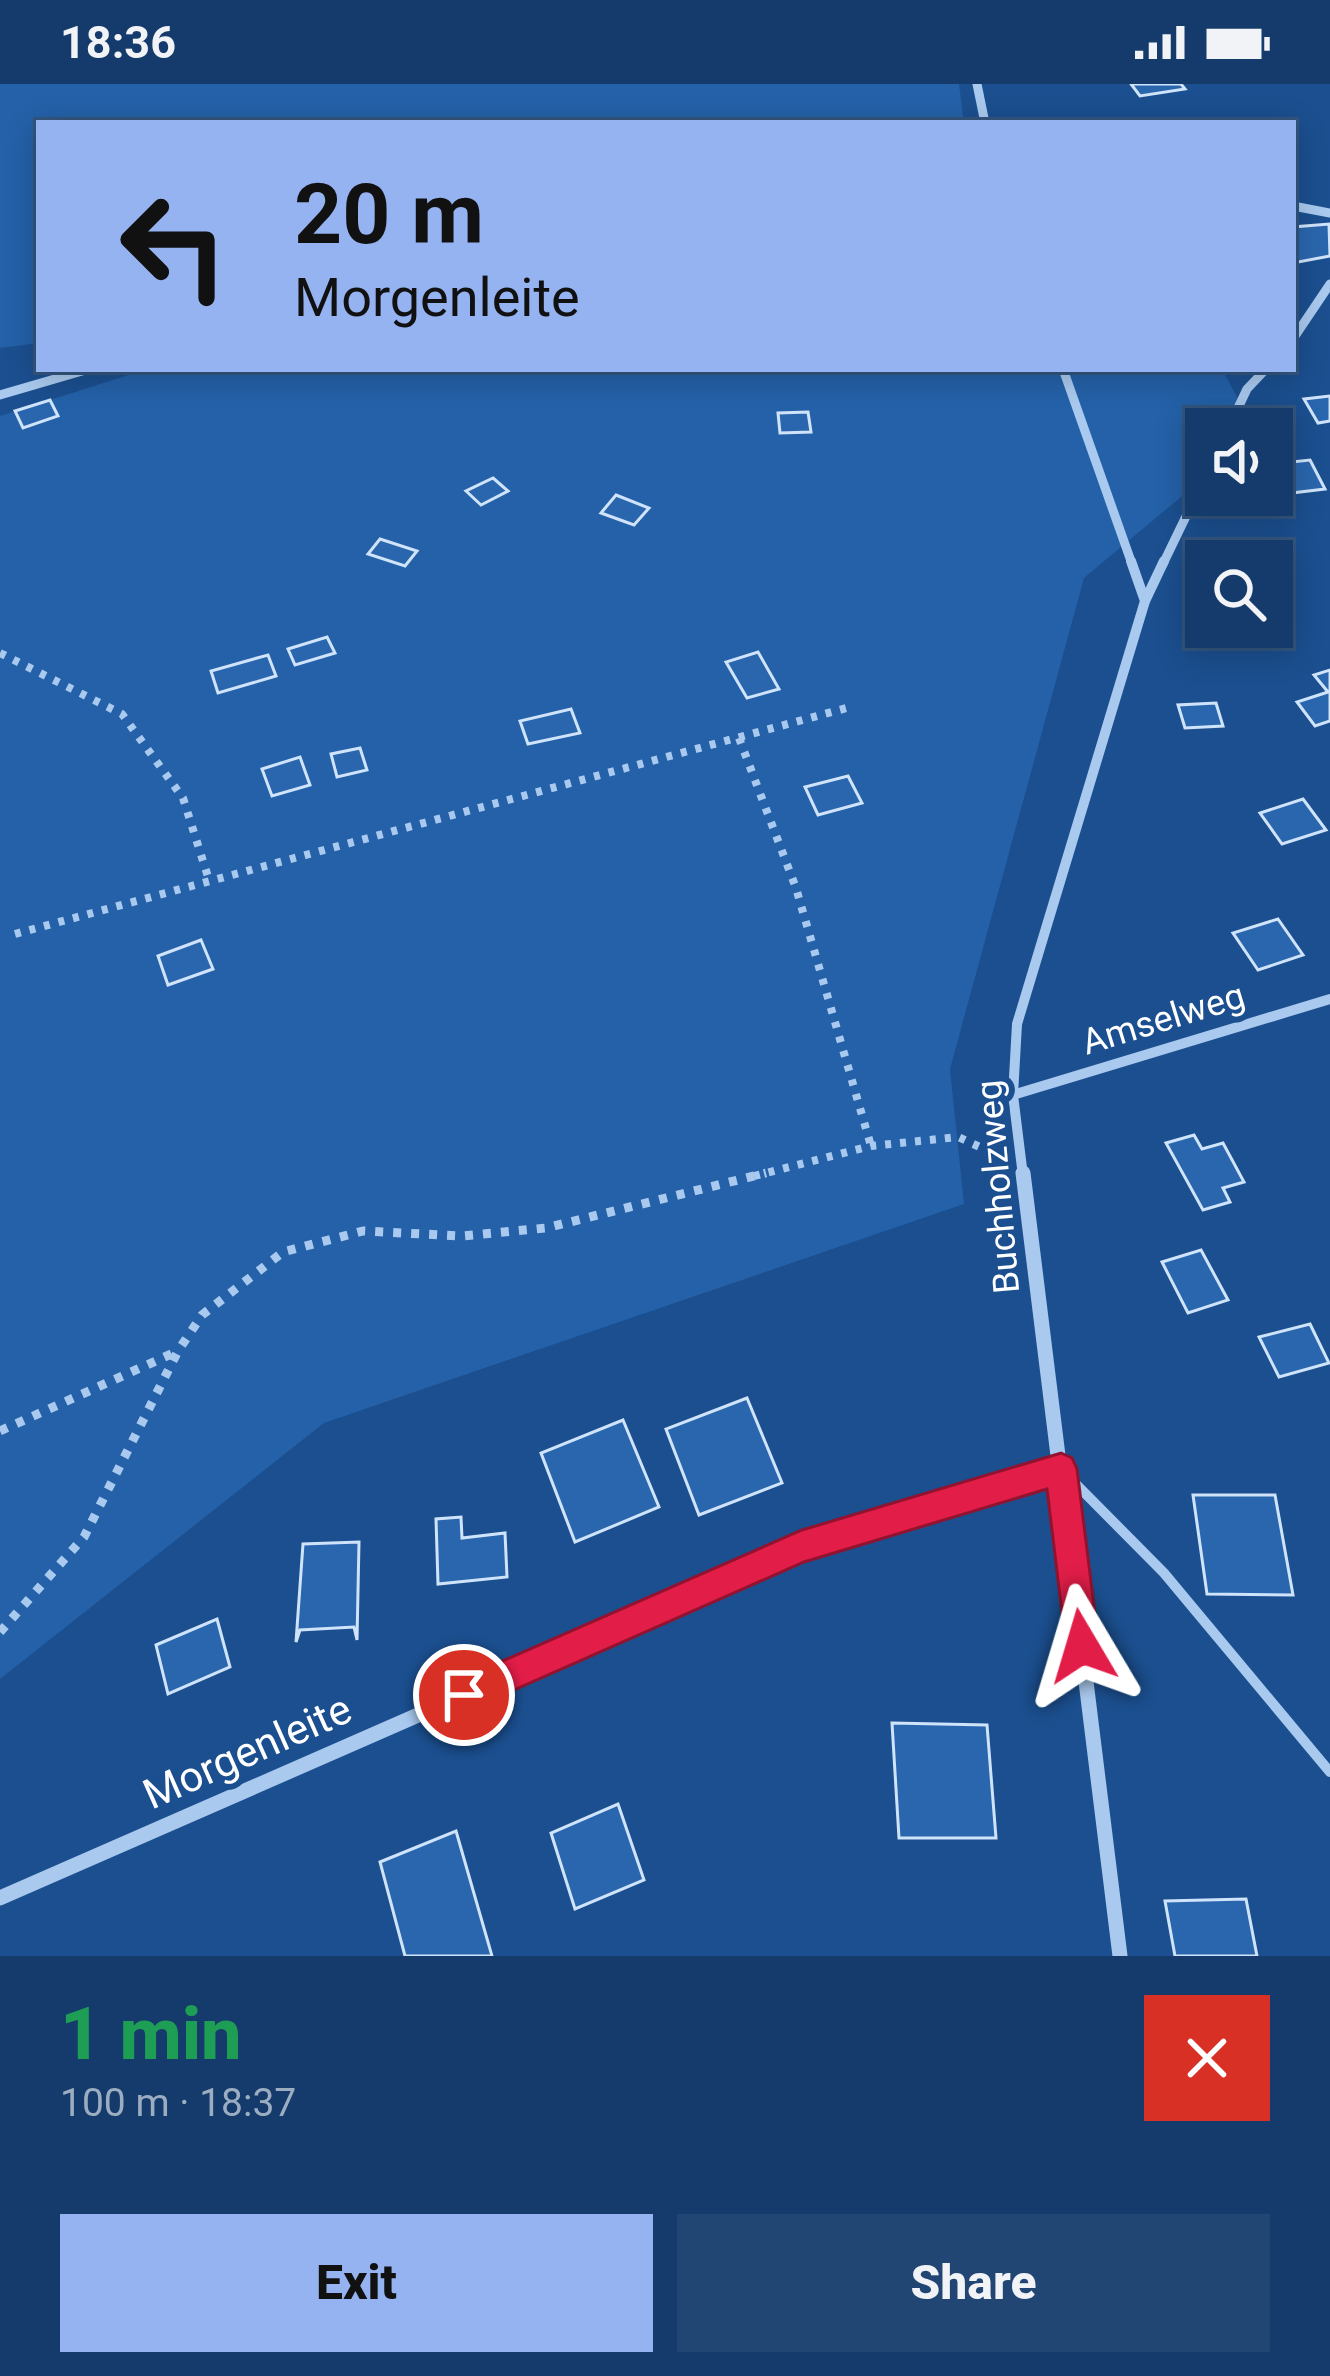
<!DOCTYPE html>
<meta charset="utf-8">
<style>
body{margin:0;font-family:Roboto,sans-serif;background:#214673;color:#f1f3f6;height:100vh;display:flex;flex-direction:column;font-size:45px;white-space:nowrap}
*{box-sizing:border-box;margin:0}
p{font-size:39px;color:#9dadc1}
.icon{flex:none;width:66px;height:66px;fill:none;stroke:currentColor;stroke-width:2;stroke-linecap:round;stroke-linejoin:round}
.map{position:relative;height:1872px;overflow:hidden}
.drawer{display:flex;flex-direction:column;background:#143b6b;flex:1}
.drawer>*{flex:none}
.top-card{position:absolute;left:36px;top:36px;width:1260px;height:252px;border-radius:0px;box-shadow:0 6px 30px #0003,0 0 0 3px #33557e;background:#95b2f1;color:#111;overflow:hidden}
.fabs{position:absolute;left:1185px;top:324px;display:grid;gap:24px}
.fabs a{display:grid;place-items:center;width:108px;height:108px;border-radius:0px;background:#143b6b;box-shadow:0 6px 30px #0003,0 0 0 3px #33557e;font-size:60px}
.pin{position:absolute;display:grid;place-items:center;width:102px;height:102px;color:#fff;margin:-51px;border:6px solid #fff;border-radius:50%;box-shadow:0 3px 12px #0007}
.me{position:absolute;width:132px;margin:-66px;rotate:353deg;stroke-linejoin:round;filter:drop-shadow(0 0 9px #0008)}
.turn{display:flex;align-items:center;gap:42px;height:252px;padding:0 60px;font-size:54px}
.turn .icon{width:156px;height:156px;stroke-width:2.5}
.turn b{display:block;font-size:84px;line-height:102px}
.round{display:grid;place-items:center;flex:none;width:126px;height:126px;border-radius:0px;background:#214673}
.headline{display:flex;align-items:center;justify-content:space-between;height:204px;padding:0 60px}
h1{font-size:72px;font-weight:800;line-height:90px;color:#1e9e55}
.button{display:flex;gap:24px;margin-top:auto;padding:24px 60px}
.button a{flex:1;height:138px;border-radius:0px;background:#95b2f1;color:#111;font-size:48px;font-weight:800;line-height:138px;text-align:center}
.button a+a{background:#214673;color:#f1f3f6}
.status{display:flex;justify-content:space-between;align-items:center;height:84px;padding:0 60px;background:#143b6b;direction:ltr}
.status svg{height:33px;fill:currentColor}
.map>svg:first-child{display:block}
.green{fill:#2461a8}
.building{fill:#2a66ad;stroke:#cfe3fa;stroke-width:3}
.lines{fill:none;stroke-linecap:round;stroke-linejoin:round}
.path-far1{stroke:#a9c9ee;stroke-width:8;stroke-dasharray:6 9;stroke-linecap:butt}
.path{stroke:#a9c9ee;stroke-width:9;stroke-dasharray:8 10;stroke-linecap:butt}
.service{stroke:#a9c9ee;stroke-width:10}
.minor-far2{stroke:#a9c9ee;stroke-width:9}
.minor-far1{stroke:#a9c9ee;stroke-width:10}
.minor{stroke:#a9c9ee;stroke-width:15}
.route{fill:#e11d48;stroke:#92132f;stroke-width:3}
.labels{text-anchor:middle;stroke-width:12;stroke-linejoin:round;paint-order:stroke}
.street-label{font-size:36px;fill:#fff;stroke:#1b4f8f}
.near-street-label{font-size:42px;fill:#fff;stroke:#1b4f8f}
</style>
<div class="status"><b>18:36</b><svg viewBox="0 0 49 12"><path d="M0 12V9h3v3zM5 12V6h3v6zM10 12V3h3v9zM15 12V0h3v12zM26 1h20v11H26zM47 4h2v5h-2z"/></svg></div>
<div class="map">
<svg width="1330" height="1872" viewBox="0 0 1330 1872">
<rect width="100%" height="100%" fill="#1b4f8f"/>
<g class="green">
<path d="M0,0H959L964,39H39V259L0,264Z"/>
<path d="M147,285H1222L1254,345H1206V392L1084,494L950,985L964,1120L324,1339L0,1595V332Z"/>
</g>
<g class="building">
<path d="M1131,0H1181L1185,5L1140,12Z"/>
<path d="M1329,140L1330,172L1293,179V143Z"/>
<path d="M1330,312V337L1318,339L1304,315Z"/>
<path d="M50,316L58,332L23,344L15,327Z"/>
<path d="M808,328L811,348L780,349L778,329Z"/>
<path d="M1310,376L1325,405L1283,410L1272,380Z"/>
<path d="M493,394L508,407L481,421L466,407Z"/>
<path d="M616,411L649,424L634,441L601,429Z"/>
<path d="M380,455L417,467L405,482L368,470Z"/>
<path d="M327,553L335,569L295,581L288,565Z"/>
<path d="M758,568L779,605L747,614L726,578Z"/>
<path d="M268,571L276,592L218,609L211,587Z"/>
<path d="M1330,586V637L1315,642L1297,618L1328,608L1314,591Z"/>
<path d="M1216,619L1223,642L1185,644L1178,621Z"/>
<path d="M571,625L580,649L528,660L520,637Z"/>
<path d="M360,664L367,686L337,693L331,670Z"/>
<path d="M300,673L310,701L272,712L262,685Z"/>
<path d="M848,692L862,719L818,731L805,703Z"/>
<path d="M1303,715L1326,746L1282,760L1260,729Z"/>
<path d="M1278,835L1303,871L1258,886L1233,849Z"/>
<path d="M201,856L213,885L168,901L158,872Z"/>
<path d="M1194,1051L1202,1065L1223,1059L1244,1098L1223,1104L1230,1118L1203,1126L1166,1059Z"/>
<path d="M1201,1166L1228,1216L1188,1229L1162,1178Z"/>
<path d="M1310,1240L1329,1279L1279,1293L1259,1253Z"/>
<path d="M747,1314L782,1399L699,1431L666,1345Z"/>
<path d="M623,1336L659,1423L575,1458L541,1369Z"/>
<path d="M1193,1411H1275L1293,1511L1207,1510Z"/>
<path d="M461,1433L462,1454L505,1449L507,1493L438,1500L436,1435Z"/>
<path d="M359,1458L357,1556L354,1543L300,1546L296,1558L303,1460Z"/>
<path d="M217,1535L230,1583L168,1610L156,1561Z"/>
<path d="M892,1639L987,1641L996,1754H899Z"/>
<path d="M618,1720L644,1796L575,1825L551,1749Z"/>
<path d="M456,1747L492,1872H405L380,1778Z"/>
<path d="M1246,1815L1257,1872H1175L1165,1817Z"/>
</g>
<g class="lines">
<g class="path-far1">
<path d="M0,569L122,630L183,714L210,799"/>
<path d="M739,654L796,804L871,1062"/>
<path d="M15,850L854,622"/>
<path d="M754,1092L871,1062L958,1053L995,1070"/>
</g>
<g class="path">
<path d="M0,1347L178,1267"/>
<path d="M0,1548L84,1453L178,1267L202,1231L283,1168L363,1147L462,1152L546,1144L766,1089"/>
</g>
<path class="service" d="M1063,1387L1164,1489L1330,1688"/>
<g class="minor-far2">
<path d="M977,0L985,39"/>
<path d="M1293,122L1330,129"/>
<path d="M1293,255L1330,200"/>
<path d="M1063,285L1132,480"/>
<path d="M0,311L89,285"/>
<path d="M1228,345L1247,305L1266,285"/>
<path d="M1163,480L1206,391"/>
</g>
<g class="minor-far1">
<path d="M1145,517L1164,477"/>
<path d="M1013,1011L1330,915"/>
<path d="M1023,1092L1013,1011L1017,940L1145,517L1131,477"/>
</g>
<g class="minor">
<path d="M1023,1089L1120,1872"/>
<path d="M0,1814L802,1463L1061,1385"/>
</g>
</g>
<path class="route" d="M1061,1369L1072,1374L1077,1385L1099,1562L1094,1574L1082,1579L1070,1574L1066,1562L1047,1405L804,1478L464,1628L452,1623L447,1611L452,1599L802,1446Z"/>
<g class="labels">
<g class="street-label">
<text transform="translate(1163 934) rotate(-17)" y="13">Amselweg</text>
<text transform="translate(997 1103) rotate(-95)" y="13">Buchholzweg</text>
</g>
<g class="near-street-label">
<text transform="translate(247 1667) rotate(-24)" y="15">Morgenleite</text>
</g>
</g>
</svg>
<div class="fabs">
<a><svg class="icon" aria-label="sound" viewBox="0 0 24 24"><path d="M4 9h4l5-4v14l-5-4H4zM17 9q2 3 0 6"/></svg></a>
<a><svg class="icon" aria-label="search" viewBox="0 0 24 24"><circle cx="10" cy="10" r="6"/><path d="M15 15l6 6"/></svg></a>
</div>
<div class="pin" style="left:464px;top:1611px;background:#d93025"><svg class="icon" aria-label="arrive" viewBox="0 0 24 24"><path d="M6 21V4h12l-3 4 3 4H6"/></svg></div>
<svg class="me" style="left:1082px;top:1562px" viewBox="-20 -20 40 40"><path d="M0-17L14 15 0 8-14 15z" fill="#e11d48" stroke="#fff" stroke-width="4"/></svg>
<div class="top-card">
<div class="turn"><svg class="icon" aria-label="left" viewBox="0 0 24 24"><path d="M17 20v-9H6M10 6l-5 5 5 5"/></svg><div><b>20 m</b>Morgenleite</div></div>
</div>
</div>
<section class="drawer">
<div class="headline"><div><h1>1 min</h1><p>100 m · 18:37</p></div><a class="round" style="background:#d93025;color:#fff"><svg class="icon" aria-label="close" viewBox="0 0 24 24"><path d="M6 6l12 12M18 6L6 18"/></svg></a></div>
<div class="button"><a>Exit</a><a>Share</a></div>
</section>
